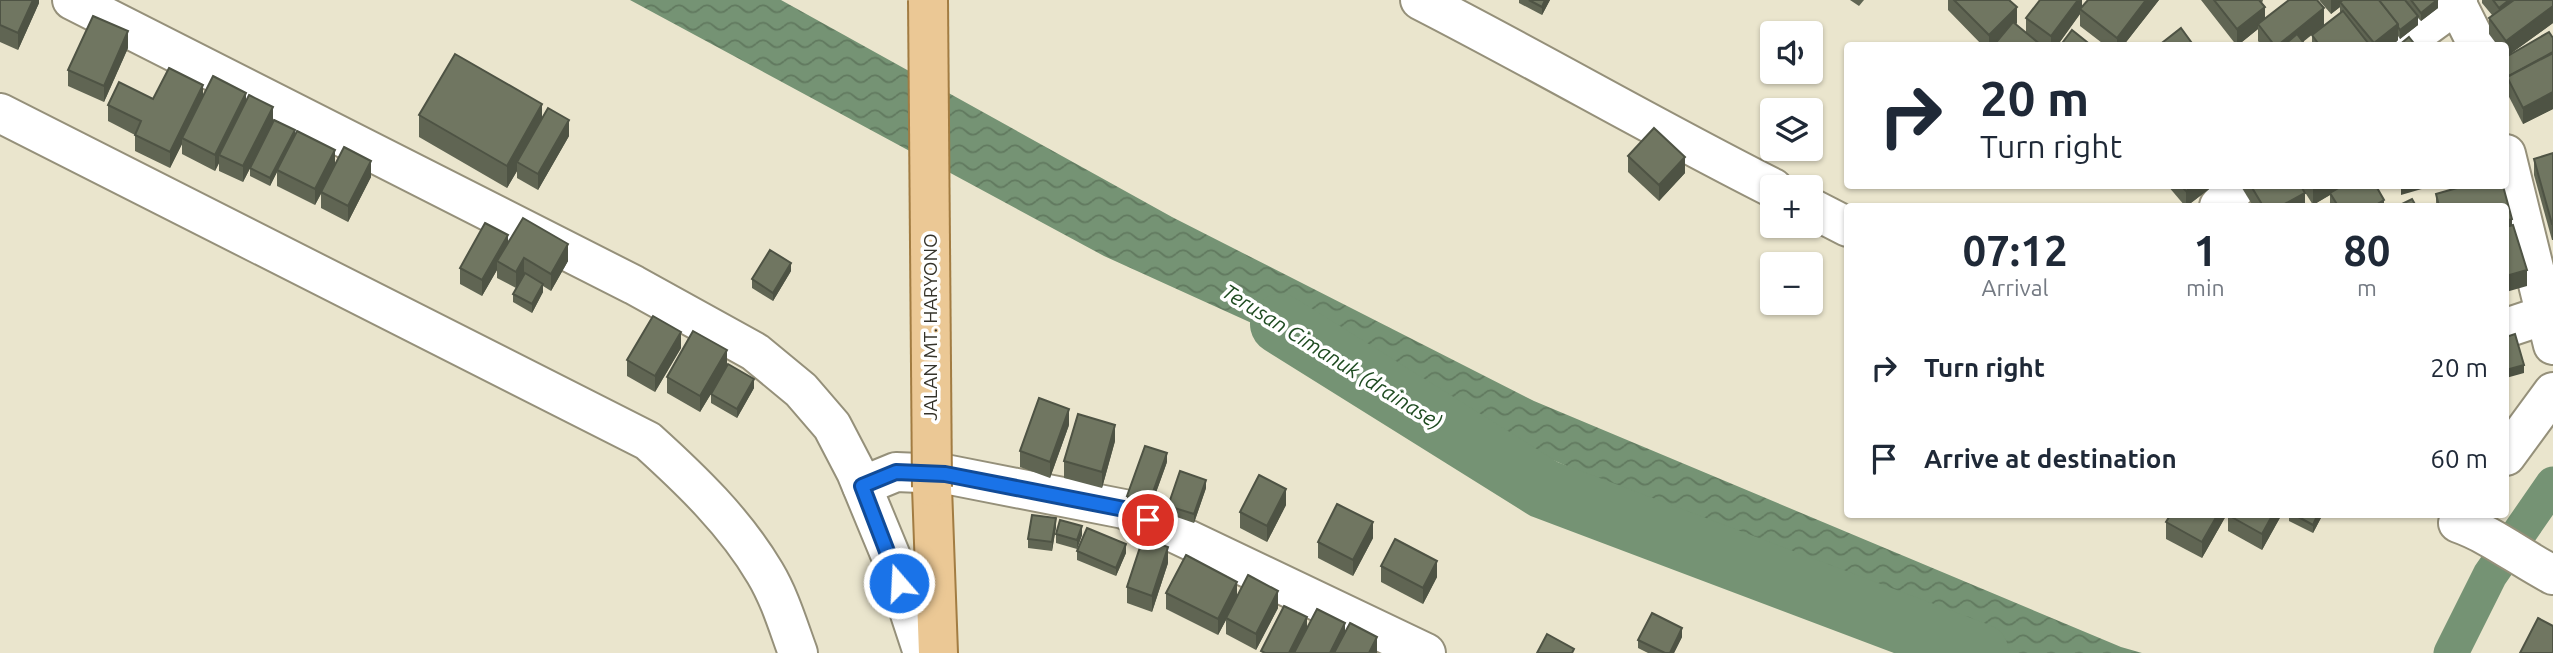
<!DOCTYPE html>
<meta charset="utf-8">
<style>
body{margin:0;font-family:Ubuntu,sans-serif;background:#f6f6f7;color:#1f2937;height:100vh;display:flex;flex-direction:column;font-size:26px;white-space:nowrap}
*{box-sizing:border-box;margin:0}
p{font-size:23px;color:#747a83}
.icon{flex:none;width:38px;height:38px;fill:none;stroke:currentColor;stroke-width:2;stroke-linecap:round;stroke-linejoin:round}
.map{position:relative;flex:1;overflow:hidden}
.panel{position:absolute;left:1844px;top:203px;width:665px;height:315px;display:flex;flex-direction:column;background:#fff;border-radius:7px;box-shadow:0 2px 5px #0004}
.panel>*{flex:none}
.top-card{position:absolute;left:1844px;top:42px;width:665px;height:147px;border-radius:7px;box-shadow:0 2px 5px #0004;background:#fff;color:#1f2937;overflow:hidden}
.buttons{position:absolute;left:1760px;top:21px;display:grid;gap:14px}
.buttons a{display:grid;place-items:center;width:63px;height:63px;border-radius:7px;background:#fff;box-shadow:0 2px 5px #0004;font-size:35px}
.pin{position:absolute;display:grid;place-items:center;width:60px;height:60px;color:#fff;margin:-30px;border:4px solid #fff;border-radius:50%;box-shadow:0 2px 7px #0007}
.me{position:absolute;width:77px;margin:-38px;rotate:341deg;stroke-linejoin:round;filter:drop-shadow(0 0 5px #0008)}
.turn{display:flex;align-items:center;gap:24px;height:147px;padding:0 21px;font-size:32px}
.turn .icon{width:91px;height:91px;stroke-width:2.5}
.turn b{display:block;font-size:49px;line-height:60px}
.eta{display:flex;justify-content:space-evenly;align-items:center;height:119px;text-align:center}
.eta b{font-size:42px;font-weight:600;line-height:49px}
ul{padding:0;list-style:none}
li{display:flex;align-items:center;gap:21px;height:91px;padding:0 21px}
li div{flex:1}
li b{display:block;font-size:26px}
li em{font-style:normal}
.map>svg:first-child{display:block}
.water{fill:url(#water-waves)}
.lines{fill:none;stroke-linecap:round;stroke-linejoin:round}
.canal{stroke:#759374;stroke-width:35}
.river{stroke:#759374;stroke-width:60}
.minor-casing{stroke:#95907a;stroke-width:42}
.major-casing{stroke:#a27c42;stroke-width:42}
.minor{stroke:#fff;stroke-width:38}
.major{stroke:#ebc895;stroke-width:38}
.major-bridge-casing{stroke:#a27c42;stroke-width:42;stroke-linecap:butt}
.major-bridge{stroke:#ebc895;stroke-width:38}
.wall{fill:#606553}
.shaded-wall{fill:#4e5344}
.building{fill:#707661;stroke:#4e5344;stroke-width:2}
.route-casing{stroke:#114b97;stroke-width:18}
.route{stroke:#1a73e8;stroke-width:12}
.labels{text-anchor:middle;stroke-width:7;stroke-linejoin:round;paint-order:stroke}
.street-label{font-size:19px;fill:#35332a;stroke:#fff}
.water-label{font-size:21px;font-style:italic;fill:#1e4b20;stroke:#fff}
</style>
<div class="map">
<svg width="2553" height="653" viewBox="0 0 2553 653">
<defs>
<pattern id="water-waves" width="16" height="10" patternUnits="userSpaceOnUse" patternTransform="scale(1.75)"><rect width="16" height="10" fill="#759374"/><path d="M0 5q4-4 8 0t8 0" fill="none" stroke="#61795f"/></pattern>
</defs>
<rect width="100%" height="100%" fill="#eae5cd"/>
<path class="water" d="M630,0H781L1172,217L1534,401L2121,647L2142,653H1978L1104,256Z"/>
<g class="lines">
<path class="canal" d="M2451,653L2490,575L2553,484"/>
<path class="river" d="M1280,324L1544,489L1979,653"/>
<g class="minor-casing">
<g id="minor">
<path d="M72,0L634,285L755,352L801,390L832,426L856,472L892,559L923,653"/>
<path d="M1420,0C1539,61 1654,128 1773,188"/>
<path d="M2455,0L2478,46"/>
<path d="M2399,46L2458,3"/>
<path d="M0,113L648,441C691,480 735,522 765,573C780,598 788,626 798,653"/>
<path d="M2506,154L2553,345"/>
<path d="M2219,206L2238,186"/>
<path d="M1811,208L1848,227"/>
<path d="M2506,328L2545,315"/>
<path d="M2506,456L2553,392"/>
<path d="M862,486L896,472L945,474L1124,509L1426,653"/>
<path d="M2463,514L2458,523C2490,534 2522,559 2553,575"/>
</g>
</g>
<g class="major-casing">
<path id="major" d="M932,487L938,653"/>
</g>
<use href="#minor" class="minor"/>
<use href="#major" class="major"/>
<g class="major-bridge-casing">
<path id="major-bridge" d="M928,0L932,487"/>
</g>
<use href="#major-bridge" class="major-bridge"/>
</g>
<g class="wall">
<path d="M0,0H39V3L18,50L0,42Z"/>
<path d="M1519,0H1550L1542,15L1519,3Z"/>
<path d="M1850,0H1864L1859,6Z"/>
<path d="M1948,0H2009L2017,23L2016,24L2026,33V18L2082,0V8L2088,0H2159L2123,46H2106L2080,26V14L2057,46H2042L2035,40L2041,46H1983L1948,10Z"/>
<path d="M2201,0H2263L2262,3L2265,19L2324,25L2303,41L2306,46H2262L2258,41V29L2237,46Z"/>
<path d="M2319,0H2438V8L2421,21L2418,18V25L2400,39L2398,36V40L2392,46H2312V35L2340,13V7L2331,14Z"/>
<path d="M2482,0H2553V23L2506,57V46H2498L2489,34V18L2492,15L2482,3Z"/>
<path d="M2553,38V109L2523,124L2507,93L2506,57Z"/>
<path d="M128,48L104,102L68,86V70Z"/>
<path d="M203,97L246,101L273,123L243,182L219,171V163L215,171L182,154V144L170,168L135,151V135L108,121V105L153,99Z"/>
<path d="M419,115L542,118L569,136L538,190L517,178V171L507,188L419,137Z"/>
<path d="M295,136L335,164L371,177L348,222L321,208V194L315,205L277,186V172L270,186L250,176V168Z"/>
<path d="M2553,153V240H2552L2534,175V159Z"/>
<path d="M1628,156L1685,173L1659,201L1628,172Z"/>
<path d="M2168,186H2213L2187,206H2185Z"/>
<path d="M2242,186H2301L2305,206H2253L2242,188Z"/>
<path d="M2301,186H2340V187L2384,206H2330V195L2313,205Z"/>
<path d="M2455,186H2503L2527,286L2506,206H2436V194L2456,188Z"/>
<path d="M508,244L568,261L551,291L543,286V292L532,313L513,302V294L524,275L516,288L497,278V270L482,296L460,284V268Z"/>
<path d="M791,271L773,301L752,288V279Z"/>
<path d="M681,348L655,392L627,376V360Z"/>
<path d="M727,365L754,388L737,418L711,403V394L700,412L667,393V377Z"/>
<path d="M1069,425L1050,478L1020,467V451Z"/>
<path d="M1115,441L1102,488L1064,478V461Z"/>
<path d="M1167,462L1149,512L1127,504V496Z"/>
<path d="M1206,488L1194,523L1168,514V506Z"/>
<path d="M1286,505L1267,542L1240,528V512Z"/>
<path d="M2171,514H2227L2202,558L2166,539V522Z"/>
<path d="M2228,514H2282L2262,550L2228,531Z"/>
<path d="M2289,514H2323L2313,533L2289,521Z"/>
<path d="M1056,527L1052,551L1028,548V539Z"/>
<path d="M1056,534L1082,535L1077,549L1056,543Z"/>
<path d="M1373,538L1353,576L1318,558V542Z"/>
<path d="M1077,551L1126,553L1116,576L1077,560Z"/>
<path d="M1168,563L1152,612L1127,603V587Z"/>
<path d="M1381,566L1437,577L1423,604L1381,582Z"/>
<path d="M1166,593L1237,596L1278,608L1256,650L1226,634V620L1218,635L1166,609Z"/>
<path d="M1682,637L1674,653H1648L1638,648V640Z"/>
</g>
<g class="shaded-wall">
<path d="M33,0H39V3L18,50V33Z"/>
<path d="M1545,0H1550L1542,15V7Z"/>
<path d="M2078,0H2082V10L2080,9V14L2057,46H2051V36Z"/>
<path d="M2146,0H2159L2123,46H2117V38Z"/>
<path d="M2331,0H2349L2340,2V7L2331,14Z"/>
<path d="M2437,0H2438V8L2421,21V13Z"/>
<path d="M2509,0H2530L2499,24V8Z"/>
<path d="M2553,6V23L2506,57V41Z"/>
<path d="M2017,7V23L1994,46H1989V35Z"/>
<path d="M2265,7V23L2258,24V29L2237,46V29Z"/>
<path d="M2324,8V25L2298,46H2277Z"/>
<path d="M2418,16V25L2400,39V30Z"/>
<path d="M2398,24V40L2392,46H2374V43Z"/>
<path d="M128,31V48L104,102V86Z"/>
<path d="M203,85V101L182,138V144L170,168V152Z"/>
<path d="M2553,92V109L2523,124V108Z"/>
<path d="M246,93V109L219,155V163L215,171V155Z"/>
<path d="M542,104V127L517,162V171L507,188V166Z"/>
<path d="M273,107V123L243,182V166Z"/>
<path d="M569,120V136L538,190V174Z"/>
<path d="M295,130V138L277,170V172L270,186V178Z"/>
<path d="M335,150V166L315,205V189Z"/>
<path d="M1685,157V173L1659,201V185Z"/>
<path d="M371,161V177L348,222V206Z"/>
<path d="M2193,186H2213L2187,206H2186V191Z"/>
<path d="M2318,186H2340V189L2313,205V189Z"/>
<path d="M2401,186H2432L2401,195Z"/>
<path d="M2305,193V206H2281Z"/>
<path d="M2384,200V206H2374Z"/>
<path d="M2512,219V235L2506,237V221Z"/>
<rect x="2552" y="224" width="1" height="16"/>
<path d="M508,235V251L497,261V270L482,296V280Z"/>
<path d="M568,244V261L551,291V274Z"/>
<path d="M524,258V275L516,288V272Z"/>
<path d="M791,263V271L773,301V293Z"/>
<path d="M2527,270V286L2506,292V276Z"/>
<path d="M543,284V292L532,313V304Z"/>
<path d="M681,332V348L655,392V376Z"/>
<path d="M727,350V367L700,412V396Z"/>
<path d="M2524,365V373L2506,378V370Z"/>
<path d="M754,379V388L737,418V409Z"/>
<path d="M1069,409V425L1050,478V462Z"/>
<path d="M1115,425V441L1102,488V472Z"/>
<path d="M1167,453V462L1149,512V503Z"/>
<path d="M1206,480V488L1194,523V514Z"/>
<path d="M1286,489V505L1267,542V526Z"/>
<path d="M2218,514H2227L2202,558V542Z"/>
<path d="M2273,514H2282L2262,550V534Z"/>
<path d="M2318,514H2323L2313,533V525Z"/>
<path d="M1056,518V527L1052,551V542Z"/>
<path d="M1373,522V538L1353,576V560Z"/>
<path d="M1082,526V535L1077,549V540Z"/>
<path d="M1126,544V553L1116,576V568Z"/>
<path d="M1168,547V563L1152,612V596Z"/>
<path d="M1437,561V577L1423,604V588Z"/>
<path d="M1237,582V598L1226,618V620L1218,635V619Z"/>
<path d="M1278,591V608L1256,650V634Z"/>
<path d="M1307,617V634L1297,653H1289Z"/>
<path d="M1345,623V639L1338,653H1330Z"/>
<path d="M1682,628V637L1674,653H1670Z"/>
<path d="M1377,637V653H1369Z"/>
</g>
<g class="building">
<path d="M0,0H33L18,33L0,25Z"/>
<path d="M1529,0H1545L1542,7Z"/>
<path d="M1954,0H2009L2017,7L1989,35Z"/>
<path d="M2040,0H2078L2051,36L2026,18Z"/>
<path d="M2088,0H2146L2117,38L2080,9Z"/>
<path d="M2214,0H2259L2265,7L2237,29Z"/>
<path d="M2289,0H2317L2324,8L2277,46H2275L2258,24Z"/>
<path d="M2343,0H2379L2398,24L2374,43L2340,2Z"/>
<path d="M2379,0H2405L2418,16L2400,30L2398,27V24Z"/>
<path d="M2411,0H2437L2421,13Z"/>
<path d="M2493,0H2509L2499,8Z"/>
<path d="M2514,0H2553V6L2506,41L2489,18Z"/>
<path d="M2343,11L2368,43L2365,46H2320L2312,35Z"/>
<path d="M93,16L128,31L104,86L68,70Z"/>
<path d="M2013,22L2041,45L2040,46H1993Z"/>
<path d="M2181,28L2194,46H2158Z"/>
<path d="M2072,30L2092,46H2060Z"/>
<path d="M2549,32L2553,38V52L2507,77L2508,79H2507L2506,57Z"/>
<path d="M2297,34L2306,46H2283Z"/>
<path d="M2409,37L2416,46H2398Z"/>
<path d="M2553,53V92L2523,108L2507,77Z"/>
<path d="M455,54L542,104L507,166L419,115Z"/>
<path d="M169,68L203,85L170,152L135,135L141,121L108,105L119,82L153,99Z"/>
<path d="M213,76L246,93L215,155L182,138Z"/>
<path d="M249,95L273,107L243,166L219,155Z"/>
<path d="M548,108L569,120L538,174L517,162Z"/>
<path d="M274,120L295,130L270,178L250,168Z"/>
<path d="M1654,128L1685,157L1659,185L1628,156Z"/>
<path d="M297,131L335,150L315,189L277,170Z"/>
<path d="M344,147L371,161L348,206L321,192Z"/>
<path d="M2553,153V224H2552L2534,159Z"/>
<path d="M2181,186H2193L2186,191Z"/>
<path d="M2251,186H2301L2305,193L2281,206H2263Z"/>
<path d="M2342,186H2376L2384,200L2374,206H2338L2330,193Z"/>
<path d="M2464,186H2503L2512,219L2506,221V206H2439L2436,194Z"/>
<path d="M2412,199L2416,206H2398Z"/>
<path d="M523,218L568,244L551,274L524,258L516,272L497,261Z"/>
<path d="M485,223L508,235L482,280L460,268Z"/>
<path d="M2513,225L2527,270L2506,276V227Z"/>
<path d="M770,250L791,263L773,293L752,279Z"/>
<path d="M525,273L543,284L532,304L513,294Z"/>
<path d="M653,316L681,332L655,376L627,360Z"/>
<path d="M693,331L727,350L700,396L667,377Z"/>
<path d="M2515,334L2524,365L2506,370V337Z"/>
<path d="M728,364L754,379L737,409L711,394Z"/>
<path d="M1039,398L1069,409L1050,462L1020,451Z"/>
<path d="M1078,414L1115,425L1102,472L1064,461Z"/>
<path d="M1145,446L1167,453L1149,503L1127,496Z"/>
<path d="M1180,471L1206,480L1194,514L1168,506Z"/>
<path d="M1259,475L1286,489L1267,526L1240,512Z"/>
<path d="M1337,504L1373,522L1353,560L1318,542Z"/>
<path d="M2171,514H2218L2202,542L2166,522Z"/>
<path d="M2273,514L2262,534L2228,515V514Z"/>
<path d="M2293,514H2318L2313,525Z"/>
<path d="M1032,515L1056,518L1052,542L1028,539Z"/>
<path d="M1060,520L1082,526L1077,540L1056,534Z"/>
<path d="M1087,528L1126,544L1116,568L1077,551Z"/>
<path d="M1143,538L1168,547L1152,596L1127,587Z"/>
<path d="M1395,539L1437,561L1423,588L1381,566Z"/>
<path d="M1186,555L1237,582L1218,619L1166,593Z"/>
<path d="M1248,575L1278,591L1256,634L1226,618Z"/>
<path d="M1284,606L1307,617L1289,653H1265L1261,651Z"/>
<path d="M1317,609L1345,623L1330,653H1294Z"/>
<path d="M1652,613L1682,628L1670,653H1665L1638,640Z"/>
<path d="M2538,618L2553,626V653H2520Z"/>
<path d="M1350,623L1377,637L1369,653H1334Z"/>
<path d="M1547,634L1574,649L1572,653H1537Z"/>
</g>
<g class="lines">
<g class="route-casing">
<path id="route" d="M899,583L862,486L896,472L945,474L1124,509L1148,520"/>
</g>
<use href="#route" class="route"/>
</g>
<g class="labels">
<g class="street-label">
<text transform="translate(930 327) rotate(-90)" y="7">JALAN MT. HARYONO</text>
</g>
<g class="water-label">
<text transform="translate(1332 357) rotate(32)" y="7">Terusan Cimanuk (drainase)</text>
</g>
</g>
</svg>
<div class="buttons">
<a><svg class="icon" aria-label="sound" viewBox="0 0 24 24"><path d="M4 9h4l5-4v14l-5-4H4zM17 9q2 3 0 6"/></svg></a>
<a><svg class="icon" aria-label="layers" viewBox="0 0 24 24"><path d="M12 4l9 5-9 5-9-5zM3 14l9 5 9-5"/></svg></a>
<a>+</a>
<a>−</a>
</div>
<div class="pin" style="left:1148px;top:520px;background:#d93025"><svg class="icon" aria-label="arrive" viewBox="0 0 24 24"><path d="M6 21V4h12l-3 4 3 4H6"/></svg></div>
<svg class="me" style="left:899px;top:583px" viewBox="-20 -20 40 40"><circle r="17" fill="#1a73e8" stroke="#fff" stroke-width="3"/><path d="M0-11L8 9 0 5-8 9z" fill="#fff"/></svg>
<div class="top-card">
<div class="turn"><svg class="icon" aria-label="right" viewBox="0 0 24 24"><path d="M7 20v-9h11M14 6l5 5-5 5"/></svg><div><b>20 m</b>Turn right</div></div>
</div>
<section class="panel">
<div class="eta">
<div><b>07:12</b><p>Arrival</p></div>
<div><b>1</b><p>min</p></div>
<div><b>80</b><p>m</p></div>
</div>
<ul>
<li><svg class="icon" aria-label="right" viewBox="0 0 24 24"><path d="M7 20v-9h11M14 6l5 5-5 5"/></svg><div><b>Turn right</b></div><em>20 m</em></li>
<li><svg class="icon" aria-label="arrive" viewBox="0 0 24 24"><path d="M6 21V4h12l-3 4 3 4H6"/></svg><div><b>Arrive at destination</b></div><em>60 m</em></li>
</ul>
</section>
</div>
